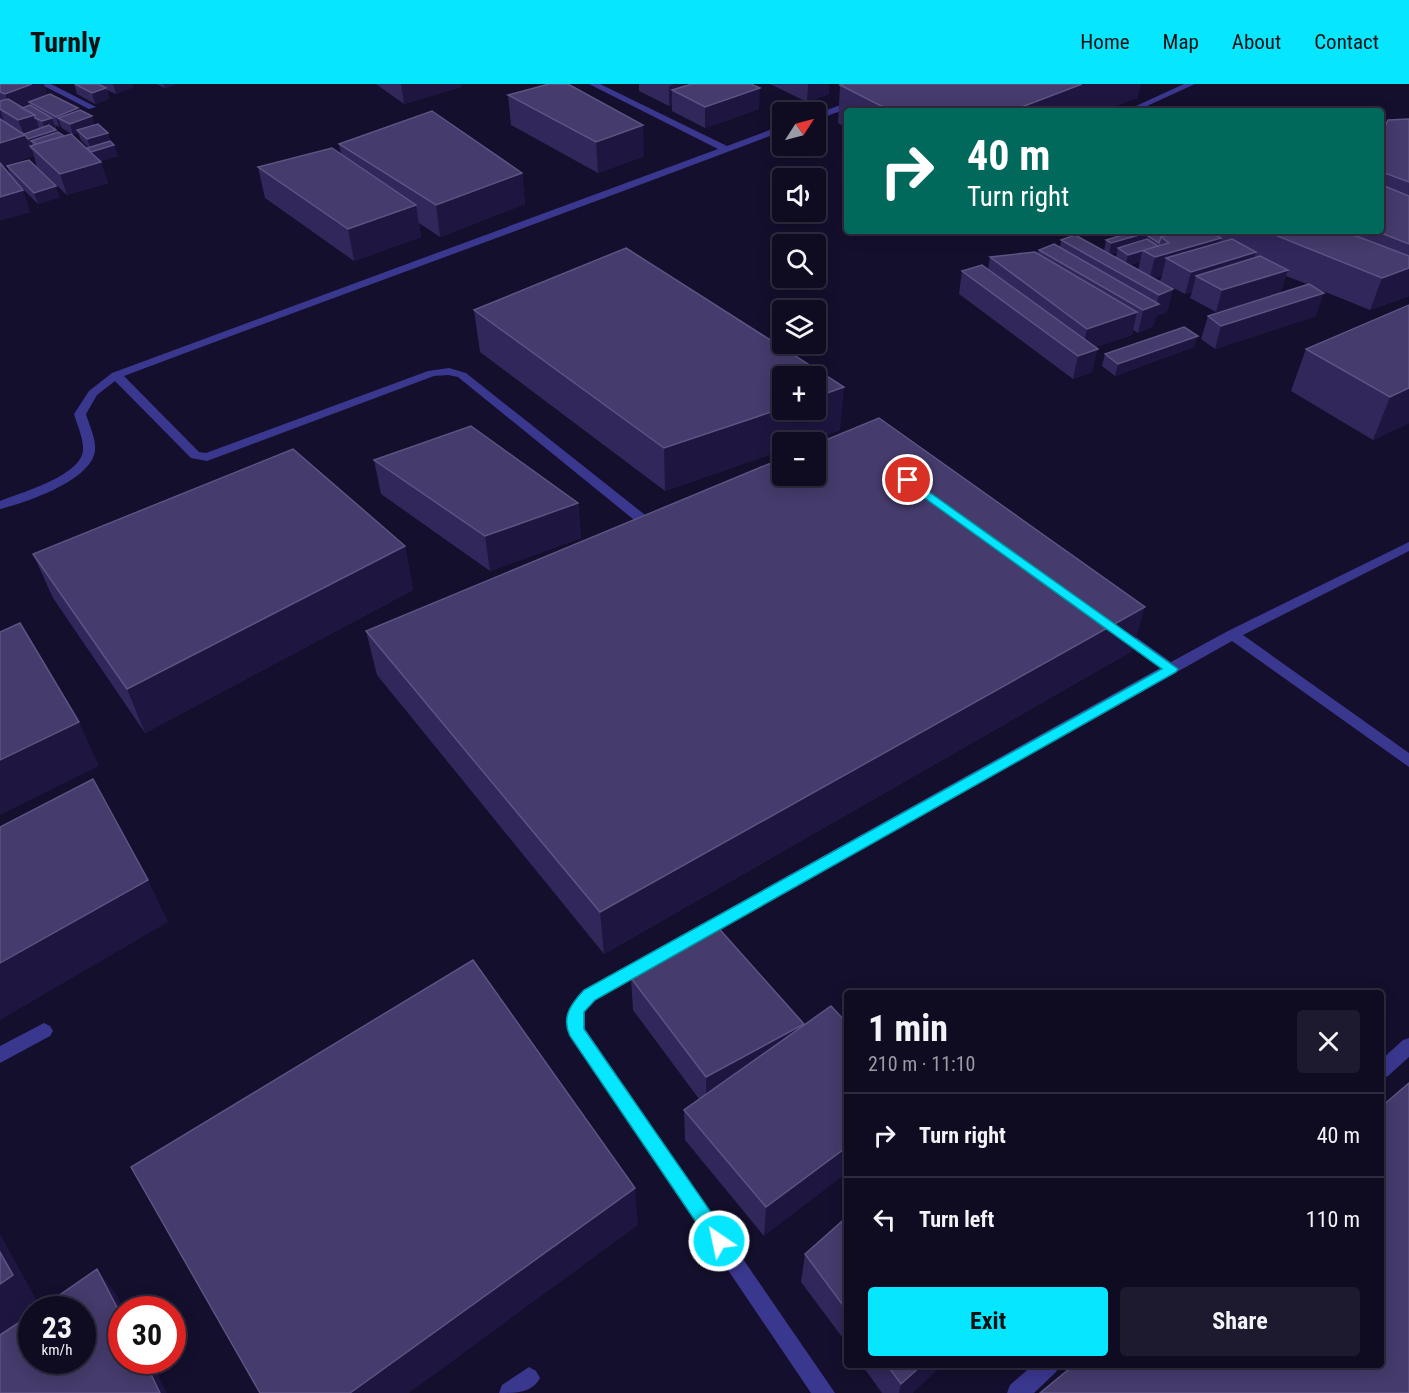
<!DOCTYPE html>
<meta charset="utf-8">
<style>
body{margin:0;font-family:"Roboto Condensed",sans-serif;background:#1d192e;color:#f1f3f6;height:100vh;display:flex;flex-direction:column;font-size:22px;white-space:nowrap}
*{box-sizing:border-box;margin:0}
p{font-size:20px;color:#9b9ba5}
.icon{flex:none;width:33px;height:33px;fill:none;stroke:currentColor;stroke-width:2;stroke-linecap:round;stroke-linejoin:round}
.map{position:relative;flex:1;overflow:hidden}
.details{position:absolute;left:844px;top:906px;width:540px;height:378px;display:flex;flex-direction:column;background:#0f0b21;border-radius:6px;box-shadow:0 3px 15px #0003,0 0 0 2px #2f2b3f}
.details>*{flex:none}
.top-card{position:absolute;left:844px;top:24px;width:540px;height:126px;border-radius:6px;box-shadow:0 3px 15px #0003,0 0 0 2px #2f2b3f;background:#00695c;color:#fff;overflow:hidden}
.needle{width:39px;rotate:54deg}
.controls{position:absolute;left:772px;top:18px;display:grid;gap:12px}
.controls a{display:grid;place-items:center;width:54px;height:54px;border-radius:6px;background:#0f0b21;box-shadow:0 3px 15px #0003,0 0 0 2px #2f2b3f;font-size:30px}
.speed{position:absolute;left:18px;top:1212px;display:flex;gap:12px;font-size:30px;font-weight:700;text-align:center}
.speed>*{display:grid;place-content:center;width:78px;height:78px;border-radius:50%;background:#0f0b21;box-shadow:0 3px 15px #0003,0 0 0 2px #2f2b3f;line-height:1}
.speed small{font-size:15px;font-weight:400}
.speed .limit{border:9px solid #d22;background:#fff;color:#111}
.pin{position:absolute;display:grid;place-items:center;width:51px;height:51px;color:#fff;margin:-26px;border:3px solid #fff;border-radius:50%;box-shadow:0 2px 6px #0007}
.me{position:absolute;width:66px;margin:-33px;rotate:326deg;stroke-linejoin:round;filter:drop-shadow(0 0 4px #0008)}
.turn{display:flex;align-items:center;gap:21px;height:126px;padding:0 24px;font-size:27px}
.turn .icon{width:78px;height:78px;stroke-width:2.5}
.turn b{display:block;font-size:42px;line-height:51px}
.round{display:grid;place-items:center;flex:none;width:63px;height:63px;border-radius:6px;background:#1d192e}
.overview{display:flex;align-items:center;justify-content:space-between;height:102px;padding:0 24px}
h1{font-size:36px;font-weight:700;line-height:45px}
.primary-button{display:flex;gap:12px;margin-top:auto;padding:12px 24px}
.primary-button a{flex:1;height:69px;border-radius:6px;background:#06e6ff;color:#111;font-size:24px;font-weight:700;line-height:69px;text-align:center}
.primary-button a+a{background:#1d192e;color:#f1f3f6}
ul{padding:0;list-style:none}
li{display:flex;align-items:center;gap:18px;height:84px;padding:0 24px;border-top:2px solid #2f2b3f}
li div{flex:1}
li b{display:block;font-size:22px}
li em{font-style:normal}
header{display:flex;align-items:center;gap:36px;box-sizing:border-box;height:84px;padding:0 30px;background:#06e6ff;color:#111}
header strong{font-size:28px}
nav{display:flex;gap:33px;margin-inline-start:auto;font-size:21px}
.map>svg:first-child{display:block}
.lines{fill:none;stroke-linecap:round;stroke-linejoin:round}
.street{fill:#3a378e;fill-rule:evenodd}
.wall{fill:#32275a;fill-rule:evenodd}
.shaded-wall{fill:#1e1640}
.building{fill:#453b6c;stroke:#5d5483;stroke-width:1.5}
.route{fill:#06e6ff;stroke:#0496a6;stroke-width:1.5}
</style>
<header>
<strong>Turnly</strong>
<nav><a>Home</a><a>Map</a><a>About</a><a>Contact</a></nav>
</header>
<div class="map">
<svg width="1409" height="1309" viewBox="0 0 1409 1309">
<rect width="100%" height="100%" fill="#140f2c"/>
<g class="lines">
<g class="street">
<path d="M40,0H51L96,23L89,25Z"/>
<path d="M589,0H600L727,62L783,41V47C564,130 343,210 124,292L199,368L206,369L428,287L449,284L466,289L659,442L660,445L659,448H649L458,293L448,291L434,292L207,377L191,374L115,297L97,311L86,330C89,341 96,354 95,366C93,396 25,419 0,425V417C20,409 80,392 83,367C84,355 77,341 74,330L89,307L112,289L718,65Z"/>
<path d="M1184,0H1195L1136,27H1125Z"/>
<path d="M857,15L861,18L860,20L816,36V30Z"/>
<path d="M1409,458V467L1243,551L1409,669V683L1232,557L595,916L585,928V945L835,1309H811L570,952C561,934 571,920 583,906L1160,584L1112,549L1110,546L1112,543H1122L1171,578L1228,547Z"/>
<path d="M44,939L50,942L53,947L50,952L0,979V962Z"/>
<path d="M1409,954V973L1388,992L1382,994V975L1403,956Z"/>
<path d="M1033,1281H1060L1056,1288L1034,1309H1007L1010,1301Z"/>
<path d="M529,1283L536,1287L540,1294C532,1309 517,1309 499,1309L502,1301Z"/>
</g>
</g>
<g class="wall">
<path d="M0,0L47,11L78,24V26L95,41L108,49L110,58L118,72L100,77L108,99L67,111L37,83L32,66L30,65L33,72L3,82L30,128L1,136L0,135ZM55,41L59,43L61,42L62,44L73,51L78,49L81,56L88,63L87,65L57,48L55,45H56Z"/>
<path d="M74,0H132L133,3L116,10L107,6L109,15L95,20L77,10Z"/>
<path d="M156,0H173L174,1L165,4Z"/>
<path d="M376,0H461V3L404,20Z"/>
<path d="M639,0H751L759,25L705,44L672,27V21L669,22L639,7Z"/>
<path d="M770,0H829V10L807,18Z"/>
<path d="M840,1L1138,13L1103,27H848V45L838,39Z"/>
<path d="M508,11L644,72L598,89L511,41Z"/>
<path d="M1409,35V212L1370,226L1318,205L1316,232L1215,265L1201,255L1208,232L1307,200L1286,192L1280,209L1216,228L1190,214L1192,208L1185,210L1160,197L1162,192L1153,194L1173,205L1167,228L1156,232L1153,242L1138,249L1133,246L1132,251L1095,263L1092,288L1073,295L959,210L962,187L988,186L990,173L1038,169L1039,166L1060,163L1061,156L1104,167L1106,156L1135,147H1382V48ZM1117,168L1116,173L1110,170ZM1140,178L1138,186L1130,181Z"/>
<path d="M339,60L522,89L525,120L440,153L419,139L421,153L354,177L265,114L258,83L341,70Z"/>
<path d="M7,82L60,113L38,120L11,93Z"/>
<path d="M1409,221V339L1373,356L1291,307L1306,265Z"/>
<path d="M474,226L840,346L805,358H783V366L665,407L480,268Z"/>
<path d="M1194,263L1115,292L1102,282L1105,270Z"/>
<path d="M374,376L578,419L581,454L490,487L381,410Z"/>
<path d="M405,462L413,506L145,649L53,514L33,470Z"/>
<path d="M366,547L1132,567L604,870L377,591Z"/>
<path d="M631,894L804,940L764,1152L685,1056L684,1026L699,1015L633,926Z"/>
<path d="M848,1132V1261L801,1198L805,1170Z"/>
<path d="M862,1281H942L912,1309H882Z"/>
</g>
<g class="shaded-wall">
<path d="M32,0H44L49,17L29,18L30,24L12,31L5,10Z"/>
<path d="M113,0H132L133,3L116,10Z"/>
<path d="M163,0H173L174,1L165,4Z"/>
<path d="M401,0H461V3L404,20Z"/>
<path d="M674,0H720L672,6V21L669,22V2Z"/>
<path d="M808,0H829V10L807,18Z"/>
<path d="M1082,0H1141L1138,13L1103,27H1011Z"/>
<path d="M106,4L109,15L95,20L92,9Z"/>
<path d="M760,4L759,25L705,44V23Z"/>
<path d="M0,18V25L7,46L0,48Z"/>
<path d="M78,24L81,35L58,34L61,42L59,43L56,33Z"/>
<path d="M35,31L41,51L56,46L60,56L31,57L34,65L30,62L28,55L27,54L33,72L0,83V59L24,51L18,36Z"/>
<path d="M92,32L95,43L77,46L78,49L73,51L70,40Z"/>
<path d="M52,34L56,45L46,48L42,37Z"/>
<path d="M643,41L644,72L598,89L596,58Z"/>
<path d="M108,49L111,59L91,65L87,55Z"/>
<path d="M114,61L118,72L95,79L91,68Z"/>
<path d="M101,78L108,99L67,111L60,90Z"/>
<path d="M522,89L525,120L440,153L436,121Z"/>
<path d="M56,102L60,113L38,120L34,109Z"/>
<path d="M23,106L30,128L1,136L0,134V113Z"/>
<path d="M416,121L421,153L354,177L348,145Z"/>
<path d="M1153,147H1167L1161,153L1148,152L1146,159L1118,164L1117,168L1109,171L1111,159Z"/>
<path d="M1221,154L1215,176L1166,174L1162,192L1149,196L1155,173Z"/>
<path d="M1142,167L1140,178L1125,183L1128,171Z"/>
<path d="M1256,168L1249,190L1196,192L1192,208L1185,210L1191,188Z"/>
<path d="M1409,184V212L1370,226L1382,194Z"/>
<path d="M1288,186L1280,209L1216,228L1222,206Z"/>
<path d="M1173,205L1167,228L1156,232L1153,242L1138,249L1143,226L1156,221L1159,211Z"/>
<path d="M1324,209L1316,232L1215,265L1221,242Z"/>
<path d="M1137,228L1132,251L1082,268L1087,245Z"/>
<path d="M1198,252L1194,263L1115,292L1118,280Z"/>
<path d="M1098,265L1092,288L1073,295L1078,272Z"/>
<path d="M844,303L840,346L805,358H783V366L665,407L664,364L783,324V326H816V313Z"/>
<path d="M1409,304V339L1373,356L1390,313Z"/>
<path d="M578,419L581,454L490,487L485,452Z"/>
<path d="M405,462L413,506L145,649L127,605Z"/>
<path d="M1145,523L1132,567L604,870L600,828Z"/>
<path d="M79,638L99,682L0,731V676Z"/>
<path d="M148,796L168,838L0,936V879Z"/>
<path d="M804,940L801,972L706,1024V993Z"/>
<path d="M848,1062V1088L764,1152L766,1123Z"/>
<path d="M635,1104L638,1141L409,1309H350Z"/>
<path d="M0,1150L42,1226H32V1234L0,1255Z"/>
<path d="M97,1185L118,1213L124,1226H122V1233Z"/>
<path d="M144,1276H150L167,1309H160Z"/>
<path d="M922,1281H942L912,1309H899L901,1300Z"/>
</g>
<g class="building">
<path d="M0,0H32L5,10L0,8Z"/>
<path d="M75,0H98L106,4L92,9Z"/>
<path d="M549,0H568L643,41L596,58L508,11Z"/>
<path d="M692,0H751L760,4L705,23L672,6Z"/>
<path d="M844,0H1082L1011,27H891L840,1Z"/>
<path d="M50,10L78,24L56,33L29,18Z"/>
<path d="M8,15L35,31L18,36L0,25V17Z"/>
<path d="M30,21L52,34L42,37L35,34V31L22,24Z"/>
<path d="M80,26L92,32L70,40L58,34Z"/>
<path d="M432,27L522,89L436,121L339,60Z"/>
<path d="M0,35L25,51L0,59Z"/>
<path d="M1409,35V98L1382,88V48L1388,36Z"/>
<path d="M98,40L108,49L87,55L77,46Z"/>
<path d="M49,41L56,46L28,55L24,50Z"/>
<path d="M58,48L64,52L36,60L31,57Z"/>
<path d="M71,50L101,78L60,90L30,62Z"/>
<path d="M110,57L114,61L91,68L87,64Z"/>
<path d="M332,64L416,121L348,145L258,83Z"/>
<path d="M29,76L56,102L34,109L7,82Z"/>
<path d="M0,79L23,106L0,113Z"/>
<path d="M1382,101L1409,112V160L1376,147H1382Z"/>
<path d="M1135,147H1153L1111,159L1106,156Z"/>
<path d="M1162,147H1178L1161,153L1159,159L1148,152Z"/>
<path d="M1178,147H1209L1221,154L1155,173L1142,166L1169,159L1161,153Z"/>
<path d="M1265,147H1343L1409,172V184L1382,194Z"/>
<path d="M1075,151L1173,205L1159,211L1061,156Z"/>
<path d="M1147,155L1158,162L1128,171L1118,164Z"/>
<path d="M1232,155L1256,168L1191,188L1166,174Z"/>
<path d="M1054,160L1159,220L1143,226L1039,166Z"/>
<path d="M626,164L844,303L816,313V292H783V324L664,364L474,226Z"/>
<path d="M1035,168L1137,228L1087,245L990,173Z"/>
<path d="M1260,172L1288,186L1222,206L1196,192Z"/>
<path d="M982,181L1098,265L1078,272L962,187Z"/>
<path d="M1309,200L1324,209L1221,242L1208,232Z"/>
<path d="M1409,221V304L1390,313L1306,265Z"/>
<path d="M1184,243L1198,252L1118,280L1105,270Z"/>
<path d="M879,334L1145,523L600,828L366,547L783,374V392H816V360Z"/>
<path d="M471,342L578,419L485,452L374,376Z"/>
<path d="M293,365L405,462L127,605L33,470Z"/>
<path d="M20,539L79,638L0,676V548Z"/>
<path d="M93,695L148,796L0,879V743Z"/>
<path d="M714,839L804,940L706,993L631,894Z"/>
<path d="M473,876L635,1104L350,1309H260L131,1083Z"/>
<path d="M831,922L848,940V1062L766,1123L684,1026Z"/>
<path d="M1409,999V1309H1040L1074,1281H1382V1022Z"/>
<path d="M848,1132V1228L805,1170Z"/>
<path d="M0,1168L13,1191L0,1200Z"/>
<path d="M97,1185L122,1233V1276H144L160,1309H0V1251L32,1230V1276H82V1226H38Z"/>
<path d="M887,1281H922L901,1300Z"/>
</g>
<path class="route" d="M908,393L1178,585L1176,588L595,916L584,928V945L726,1150L728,1157L726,1163L719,1165L713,1163L570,952C561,933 571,920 584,906L1162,585L904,399L902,396Z"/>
</svg>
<div class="controls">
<a><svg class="needle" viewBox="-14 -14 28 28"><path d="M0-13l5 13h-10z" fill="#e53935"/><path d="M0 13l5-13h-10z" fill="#9b9ba5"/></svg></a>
<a><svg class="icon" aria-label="sound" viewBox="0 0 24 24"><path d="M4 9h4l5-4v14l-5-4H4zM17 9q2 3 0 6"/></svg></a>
<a><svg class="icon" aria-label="search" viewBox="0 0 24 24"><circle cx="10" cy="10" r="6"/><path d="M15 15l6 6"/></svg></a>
<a><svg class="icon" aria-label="layers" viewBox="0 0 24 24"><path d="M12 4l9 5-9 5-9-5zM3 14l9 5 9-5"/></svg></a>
<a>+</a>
<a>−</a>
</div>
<div class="speed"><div>23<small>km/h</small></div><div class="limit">30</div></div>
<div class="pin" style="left:908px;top:396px;background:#d93025"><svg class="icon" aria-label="arrive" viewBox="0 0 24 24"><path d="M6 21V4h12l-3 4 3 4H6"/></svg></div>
<svg class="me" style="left:719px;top:1157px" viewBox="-20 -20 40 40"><circle r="17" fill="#06e6ff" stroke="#fff" stroke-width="3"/><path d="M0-11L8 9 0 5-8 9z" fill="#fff"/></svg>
<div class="top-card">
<div class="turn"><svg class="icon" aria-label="right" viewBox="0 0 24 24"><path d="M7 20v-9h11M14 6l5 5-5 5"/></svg><div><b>40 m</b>Turn right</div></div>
</div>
<section class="details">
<div class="overview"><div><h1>1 min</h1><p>210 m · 11:10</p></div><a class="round"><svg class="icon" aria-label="close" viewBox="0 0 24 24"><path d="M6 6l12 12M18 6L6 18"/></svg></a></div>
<ul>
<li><svg class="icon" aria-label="right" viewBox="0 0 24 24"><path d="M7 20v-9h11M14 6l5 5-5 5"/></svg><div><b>Turn right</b></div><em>40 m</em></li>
<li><svg class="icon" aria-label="left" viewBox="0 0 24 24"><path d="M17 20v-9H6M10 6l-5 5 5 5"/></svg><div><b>Turn left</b></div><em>110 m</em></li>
</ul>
<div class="primary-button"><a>Exit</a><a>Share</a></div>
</section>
</div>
